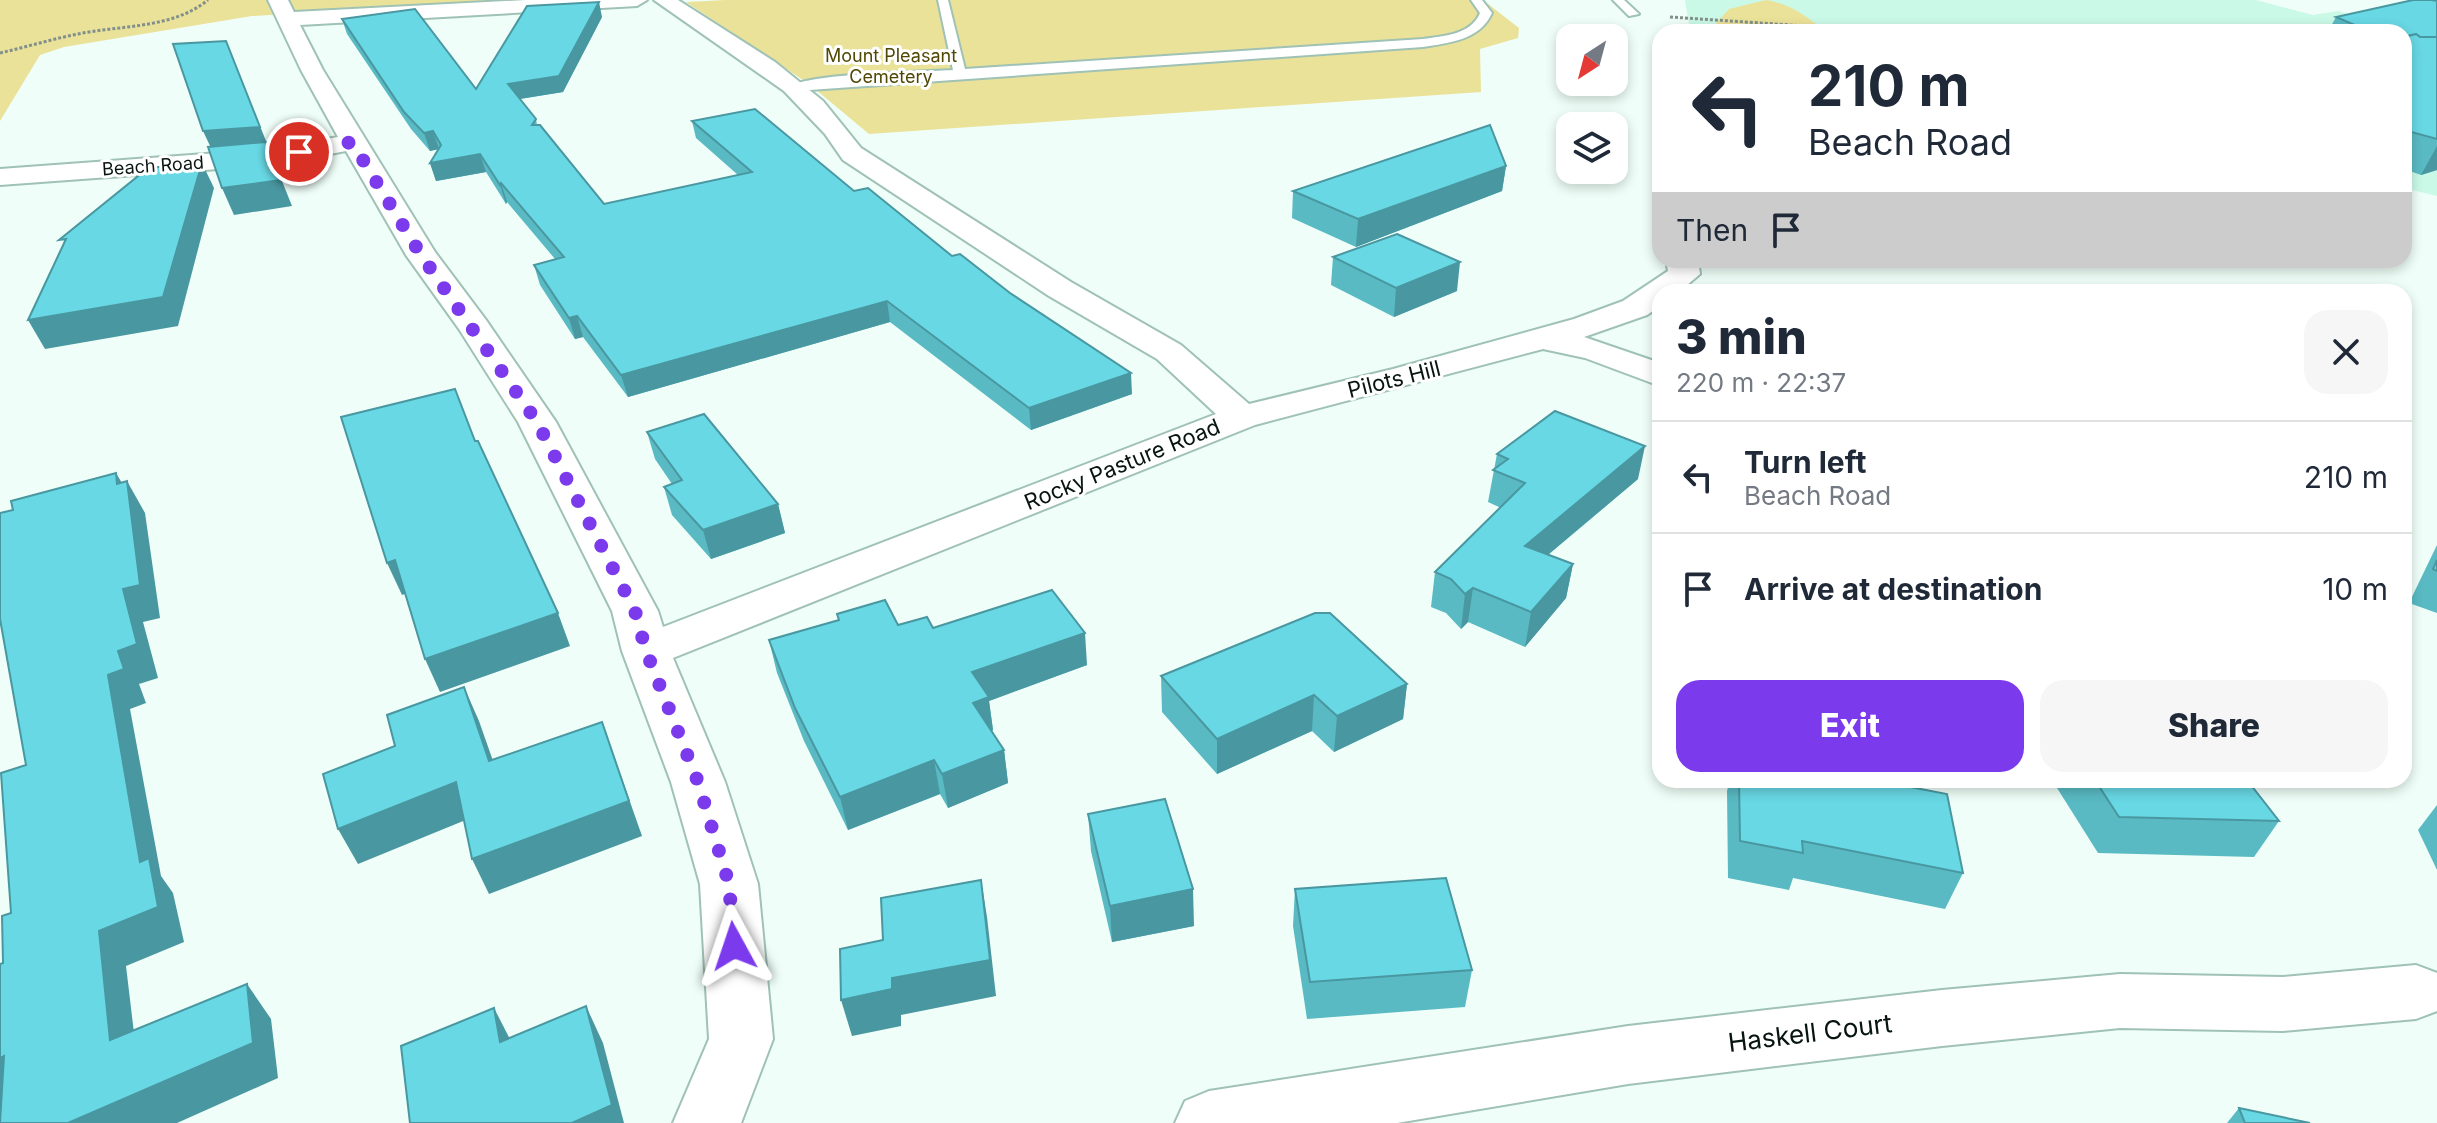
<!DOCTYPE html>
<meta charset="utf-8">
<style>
body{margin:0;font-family:Inter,sans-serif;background:#f6f6f7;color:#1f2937;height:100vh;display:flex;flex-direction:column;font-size:30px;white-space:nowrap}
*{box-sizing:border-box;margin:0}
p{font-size:26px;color:#747a83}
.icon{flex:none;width:44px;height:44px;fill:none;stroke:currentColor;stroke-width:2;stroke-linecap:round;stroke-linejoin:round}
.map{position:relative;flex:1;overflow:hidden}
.drawer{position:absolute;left:1652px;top:284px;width:760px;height:504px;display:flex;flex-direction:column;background:#fff;border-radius:24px;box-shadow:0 4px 12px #0003}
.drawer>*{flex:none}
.top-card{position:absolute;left:1652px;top:24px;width:760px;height:244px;border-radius:24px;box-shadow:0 4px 12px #0003;background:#fff;color:#1f2937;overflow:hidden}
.needle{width:52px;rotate:216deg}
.tools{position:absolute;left:1556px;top:24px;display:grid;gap:16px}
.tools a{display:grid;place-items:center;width:72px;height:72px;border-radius:16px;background:#fff;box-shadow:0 4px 12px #0003;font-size:40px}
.pin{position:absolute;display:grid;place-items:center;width:68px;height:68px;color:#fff;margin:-34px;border:4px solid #fff;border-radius:50%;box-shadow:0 2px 8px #0007}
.me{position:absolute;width:88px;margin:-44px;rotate:355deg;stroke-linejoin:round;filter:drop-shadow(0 0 6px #0008)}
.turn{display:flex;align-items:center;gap:28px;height:168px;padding:0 24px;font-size:36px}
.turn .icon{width:104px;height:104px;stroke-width:2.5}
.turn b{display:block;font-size:56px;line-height:68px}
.then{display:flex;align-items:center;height:76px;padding:0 24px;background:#0003;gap:16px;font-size:30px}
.round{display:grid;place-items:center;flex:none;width:84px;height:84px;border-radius:24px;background:#f6f6f7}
.summary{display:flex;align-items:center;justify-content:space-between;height:136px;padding:0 24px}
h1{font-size:48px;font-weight:800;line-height:60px}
.action{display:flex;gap:16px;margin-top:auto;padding:16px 24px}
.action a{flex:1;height:92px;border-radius:24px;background:#7c3aed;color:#fff;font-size:32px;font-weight:800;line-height:92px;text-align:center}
.action a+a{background:#f6f6f7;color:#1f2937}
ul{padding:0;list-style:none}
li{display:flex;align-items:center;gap:24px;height:112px;padding:0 24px;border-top:2px solid #e0e1e3}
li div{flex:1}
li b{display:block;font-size:30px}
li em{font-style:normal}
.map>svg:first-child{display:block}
.built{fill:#cbf9e7}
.green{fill:#ebe299}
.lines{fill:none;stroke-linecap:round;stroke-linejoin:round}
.service-casing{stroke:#9fc2b5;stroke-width:4}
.minor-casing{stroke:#9fc2b5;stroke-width:4}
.path{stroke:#82908b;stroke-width:3;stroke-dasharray:3 2;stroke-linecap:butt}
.service{fill:#fff;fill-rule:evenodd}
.minor{fill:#fff;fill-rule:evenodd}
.wall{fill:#59bac4}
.shaded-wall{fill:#4997a0}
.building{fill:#68d8e4;stroke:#4997a0;stroke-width:2}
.route{stroke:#7c3aed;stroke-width:14;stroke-dasharray:0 25.2}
.labels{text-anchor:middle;stroke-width:6;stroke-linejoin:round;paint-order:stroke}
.far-park-label{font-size:18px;fill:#504704;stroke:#fff}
.far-street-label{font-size:18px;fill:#07140f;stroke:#fff}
.street-label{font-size:22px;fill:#07140f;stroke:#fff}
.near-street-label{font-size:26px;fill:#07140f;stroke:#fff}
</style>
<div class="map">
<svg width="2437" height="1123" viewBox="0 0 2437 1123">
<rect width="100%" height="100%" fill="#effef8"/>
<path class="built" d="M1685,0H2256L2313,15L2338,11L2437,37V196L2404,188V32H1728L1689,25Z"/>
<g class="green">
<path d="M0,0H522L252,16L64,47L40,55L0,121Z"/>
<path d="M725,0H1483L1519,28L1518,38L1480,49L1481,92L869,134L809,84L686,2Z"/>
<path d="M1766,0C1795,5 1805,17 1828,32H1723L1716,23L1729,9Z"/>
</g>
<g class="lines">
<g class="service-casing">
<g id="service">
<path d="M938,0H948L965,69L1423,39C1443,36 1471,35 1480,13L1471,0H1482L1492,13C1480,40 1449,43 1423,47L795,91L789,87C809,73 922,72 953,70Z"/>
<path d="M1613,0H1624L1639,14L1629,16Z"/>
</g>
</g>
<g class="minor-casing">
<g id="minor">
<path d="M268,0H288L294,12L526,0H647L637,6L300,25L323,70L435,252L486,320L556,422L658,611L663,627L1216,414L1157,359L1049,296L843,160L825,134L784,91L654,0H678L775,62L823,101L861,148L1071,282L1181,345L1249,404L1393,369L1574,319L1623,301L1668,271L1666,260H1698L1700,274L1679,292H1660V306L1647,315L1584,337L1660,363V386L1585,358L1543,349L1255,425L673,658L725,782L758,884L773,1039L741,1123H673L709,1039L700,884L671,782L622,651L612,611L518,422L459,329L406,255L346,151L272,165L0,185V169L272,149L338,137L301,70Z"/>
<path d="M2416,965L2437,973V1011L2416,1019L2283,1031L2120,1028L1942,1046L1628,1084L1397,1123H1175L1185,1101L1209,1091L1628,1026L1942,990L2120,974L2283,977Z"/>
</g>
</g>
<g class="path">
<path d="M1670,17L1821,27"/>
<path d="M0,53C26,47 52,39 78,34C121,25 172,29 208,0"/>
</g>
<use href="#service" class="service"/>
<use href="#minor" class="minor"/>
</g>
<g class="wall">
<path d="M2437,1V170L2421,175L2404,169V32H2339L2330,28L2336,17Z"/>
<path d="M602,17L563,92L520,99L536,119L537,125L604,204L738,175L696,138L692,121L854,191L952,256L1132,394L1031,430L890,322L628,397L583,337L575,339L540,285L534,265L555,259L507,202L506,204L486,172L436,181L430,163L438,149L430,151L411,129L347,34L342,19L476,89Z"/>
<path d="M1506,166L1502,191L1356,247L1292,218L1293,191Z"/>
<path d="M1333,257L1457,291L1394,317L1331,285Z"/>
<path d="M647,432L778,504L785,533L711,559L672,515L664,487L672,484L655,459Z"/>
<path d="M1497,454L1638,479L1548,555L1573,564L1566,598L1525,647L1468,622L1461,629L1446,613L1431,607L1435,572L1501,508L1488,502Z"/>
<path d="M2437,545V613L2409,603Z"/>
<path d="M837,614L898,625L933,628L1087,665L989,701L993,730L992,731L1004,750L1008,783L948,808L940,794L848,830L804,741L777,673L769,640L838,620Z"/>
<path d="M1161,676L1407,684L1403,719L1334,752L1312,731L1217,774L1162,712Z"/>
<path d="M1730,780H1874L1963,873L1945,909L1793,878L1789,890L1728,878L1727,791Z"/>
<path d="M2052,780H2247L2279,821L2254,857L2098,853Z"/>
<path d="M2437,805V870L2418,830Z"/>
<path d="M1088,814L1194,926L1112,942L1091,851Z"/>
<path d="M1295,889L1472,970L1465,1007L1307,1019L1293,926Z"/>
<path d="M2239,1108L2310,1123H2227Z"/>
</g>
<g class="shaded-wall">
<path d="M599,2L602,17L563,92L513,100L508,84Z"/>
<path d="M226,41L292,206L234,215L222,188L212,150L203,131Z"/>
<path d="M433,131L439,149L430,151L424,133Z"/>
<path d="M2437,146V170L2421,175Z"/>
<path d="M480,154L486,172L436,181L430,163Z"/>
<path d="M202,163L214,188L178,326L45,349L28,320Z"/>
<path d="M1506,166L1502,191L1356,247L1358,219Z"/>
<path d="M501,183L507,202L506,204L500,185Z"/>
<path d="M1460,262L1457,291L1394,317L1396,288Z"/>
<path d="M887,301L890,322L628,397L621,375Z"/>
<path d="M577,316L583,337L575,339L569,318Z"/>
<path d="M1131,373L1132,394L1031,430L1029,408Z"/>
<path d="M1645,446L1638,479L1519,579L1525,546Z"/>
<path d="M116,473L129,495L127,481L145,513L160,618L143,622L158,678L139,684L146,703L130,709L161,876L173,893L184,942L126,966L139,1075L110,1040L99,931L140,862L108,675L118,651L123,589Z"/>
<path d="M778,504L785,533L711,559L703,530Z"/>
<path d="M395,560L410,592L402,595L387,563Z"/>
<path d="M1573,564L1566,598L1525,647L1531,612Z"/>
<path d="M1473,588L1468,622L1461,629L1465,594Z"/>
<path d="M558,613L570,646L440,692L425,659Z"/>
<path d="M1085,633L1087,665L989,701L993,730L978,736L973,703L972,672Z"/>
<path d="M1407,684L1403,719L1334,752L1337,716Z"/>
<path d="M464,687L479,721L505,795L489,761Z"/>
<path d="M1314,695L1312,731L1217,774V739Z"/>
<path d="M602,722L642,836L489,894L472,859Z"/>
<path d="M1004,750L1008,783L948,808L942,774Z"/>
<path d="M934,760L940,794L848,830L840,797Z"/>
<path d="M456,782L473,817L358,864L338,829Z"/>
<path d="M981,880L987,917L996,996L901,1015V1026L852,1036L841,1000L892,978Z"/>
<path d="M1193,889L1194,926L1112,942L1110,906Z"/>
<path d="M247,984L271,1019L278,1078L177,1123H68Z"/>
<path d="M586,1006L603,1043L624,1123H572Z"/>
<path d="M494,1008L513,1045L500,1042Z"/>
<path d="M4,1056L36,1091L0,1107V1058Z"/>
</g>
<g class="building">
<path d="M2413,0H2432L2437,1V37H2420L2416,34L2404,37V32H2371L2336,17Z"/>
<path d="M599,2L559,76L508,84L536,119L532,125H540L604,204L752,172L692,121L755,109L854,191L868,188L952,256L960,254L1010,293L1131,373L1029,408L887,301L621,375L577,316L569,318L534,265L564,257L501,183L500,185L480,154L430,163L441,145L433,131L424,133L404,112L342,19L415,9L476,89L527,6Z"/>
<path d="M2416,34L2420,37H2437V139L2404,130V37Z"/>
<path d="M226,41L260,127L203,131L173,44Z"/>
<path d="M1490,125L1506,166L1358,219L1293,191Z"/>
<path d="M266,142L281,180L222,188L208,147Z"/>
<path d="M202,163L163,297L28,320L66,239L59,240L148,168Z"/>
<path d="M1397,234L1460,262L1396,288L1333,257Z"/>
<path d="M455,389L475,441H478L558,613L425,659L395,560L387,563L341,417Z"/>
<path d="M1555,411L1645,446L1525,546L1573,564L1531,612L1473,588L1465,594L1451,579L1435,572L1525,483L1493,470L1508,459L1497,454Z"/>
<path d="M704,414L778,504L703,530L664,487L682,480L647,432Z"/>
<path d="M116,473L117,484L127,481L140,585L123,589L137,644L118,651L124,669L108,675L140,862L149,858L158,907L99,931L110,1040L247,984L253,1043L68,1123H0L4,1056L0,1058V964L3,963L2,916L11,913L1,773L26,765L0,619V513L13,510L11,501Z"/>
<path d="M2437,560V571L2433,569Z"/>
<path d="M1052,590L1085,633L972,672L989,697L973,703L1004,750L942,774L934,760L840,797L795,708L769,640L839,620L837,614L885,600L898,625L927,617L933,628Z"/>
<path d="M1315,613H1330L1407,684L1337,716L1314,695L1217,739L1161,676Z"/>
<path d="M464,687L489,761L602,722L629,801L472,859L456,782L338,829L323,774L395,746L387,715Z"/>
<path d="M1739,780H1874L1947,794L1963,873L1802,841L1803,853L1740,841Z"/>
<path d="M2095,780H2247L2279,821L2119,817Z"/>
<path d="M1165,799L1193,889L1110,906L1088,814Z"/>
<path d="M1446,878L1472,970L1310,982L1295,889Z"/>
<path d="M981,880L990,960L892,978V989L841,1000L840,949L883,940L881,898Z"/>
<path d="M586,1006L612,1105L572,1123H410L401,1046L494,1008L500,1042Z"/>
<path d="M2239,1108L2310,1123H2245Z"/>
</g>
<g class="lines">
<path class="route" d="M299,152L352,142L421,255L537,422L635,611L646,651L698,782L729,884L734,946"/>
</g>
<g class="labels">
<g class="far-park-label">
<text x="891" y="62">Mount Pleasant<tspan x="891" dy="21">Cemetery</tspan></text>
</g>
<g class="far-street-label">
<text transform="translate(153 166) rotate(-4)" y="6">Beach Road</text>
</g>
<g class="street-label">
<text transform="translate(1394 379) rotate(-14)" y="8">Pilots Hill</text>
<text transform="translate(1122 464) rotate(-22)" y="8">Rocky Pasture Road</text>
</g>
<g class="near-street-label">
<text transform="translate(1810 1033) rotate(-7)" y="9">Haskell Court</text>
</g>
</g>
</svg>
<div class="tools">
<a><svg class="needle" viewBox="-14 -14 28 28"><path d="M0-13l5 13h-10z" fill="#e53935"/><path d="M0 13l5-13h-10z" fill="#747a83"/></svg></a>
<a><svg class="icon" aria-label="layers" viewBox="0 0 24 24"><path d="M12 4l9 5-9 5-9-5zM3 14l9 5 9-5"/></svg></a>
</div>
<div class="pin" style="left:299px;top:152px;background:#d93025"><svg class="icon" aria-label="arrive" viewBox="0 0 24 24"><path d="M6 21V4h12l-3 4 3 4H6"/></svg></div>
<svg class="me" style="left:734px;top:946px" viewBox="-20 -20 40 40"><path d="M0-17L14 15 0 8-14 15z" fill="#7c3aed" stroke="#fff" stroke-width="4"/></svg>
<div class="top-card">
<div class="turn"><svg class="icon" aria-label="left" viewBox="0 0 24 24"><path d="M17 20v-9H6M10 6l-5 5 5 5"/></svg><div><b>210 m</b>Beach Road</div></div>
<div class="then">Then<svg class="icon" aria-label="arrive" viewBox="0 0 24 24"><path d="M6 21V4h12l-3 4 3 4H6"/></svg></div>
</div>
<section class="drawer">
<div class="summary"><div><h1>3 min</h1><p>220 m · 22:37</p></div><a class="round"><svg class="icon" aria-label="close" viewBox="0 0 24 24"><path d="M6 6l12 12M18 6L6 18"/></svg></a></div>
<ul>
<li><svg class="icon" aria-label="left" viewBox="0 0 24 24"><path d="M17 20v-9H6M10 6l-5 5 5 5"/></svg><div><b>Turn left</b><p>Beach Road</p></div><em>210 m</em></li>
<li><svg class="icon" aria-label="arrive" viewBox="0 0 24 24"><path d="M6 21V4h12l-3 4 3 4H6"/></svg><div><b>Arrive at destination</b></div><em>10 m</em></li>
</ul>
<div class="action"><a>Exit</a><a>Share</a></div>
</section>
</div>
